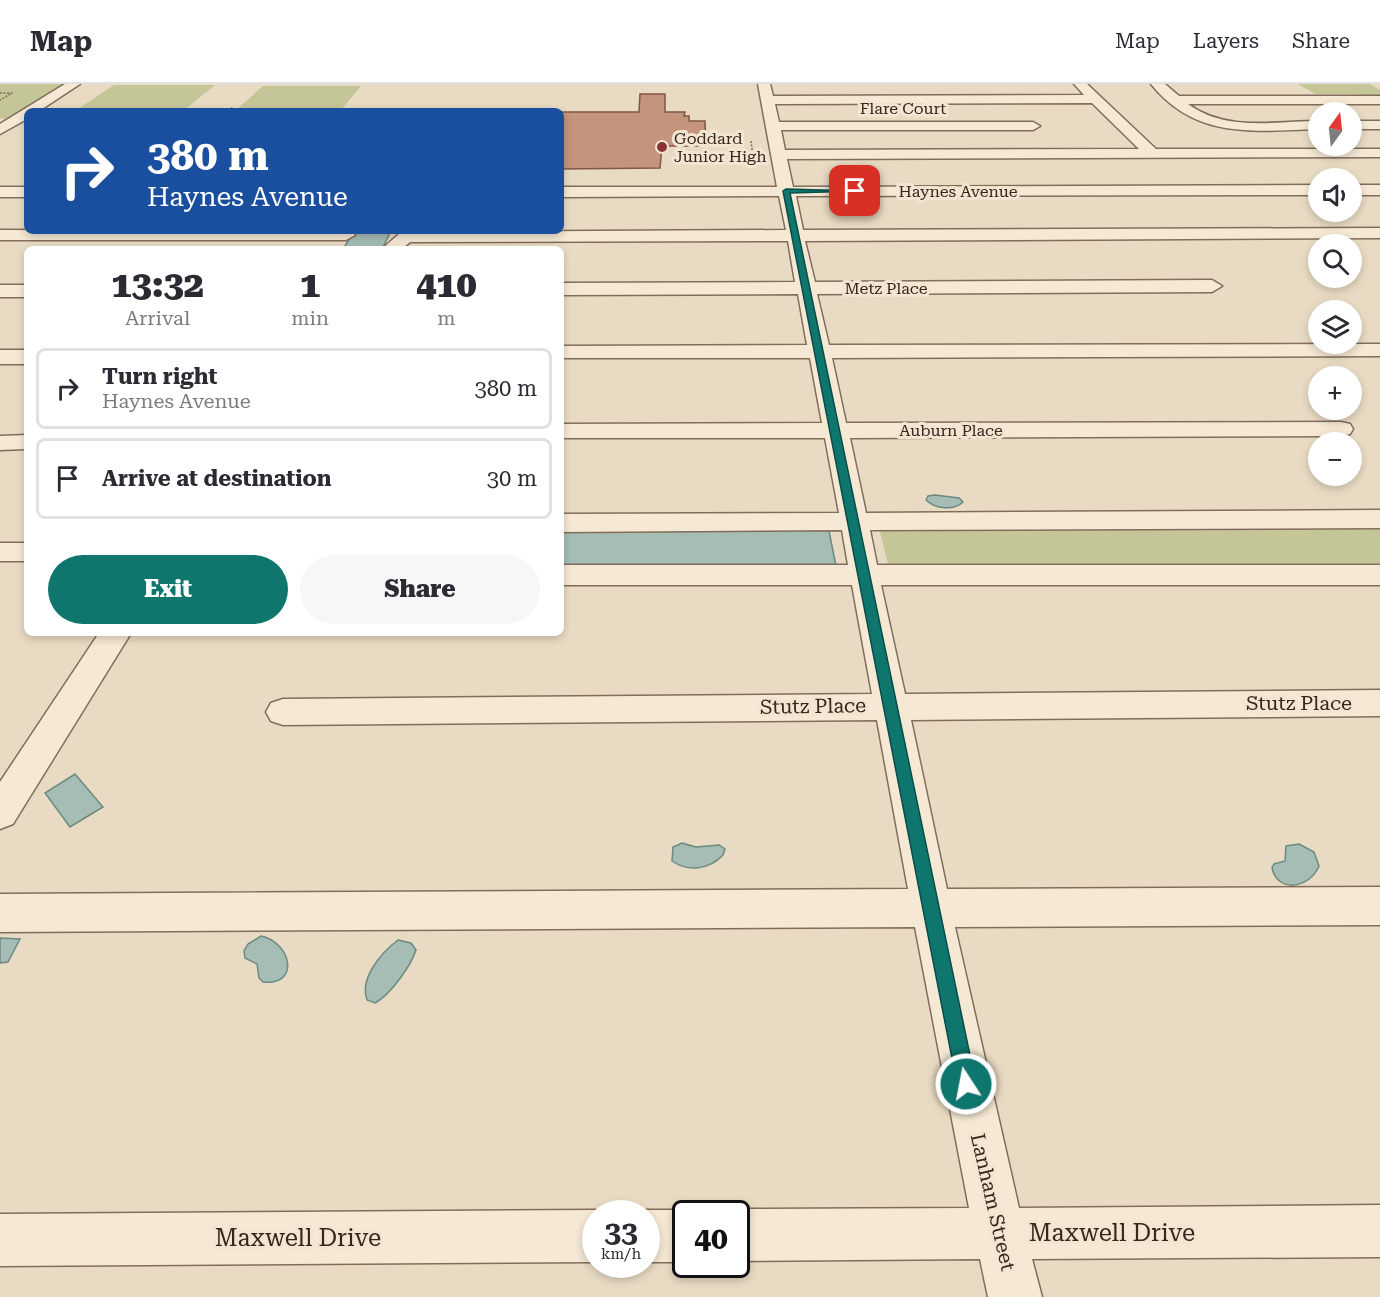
<!DOCTYPE html>
<meta charset="utf-8">
<style>
body{margin:0;font-family:"Roboto Serif",serif;background:#f7f7f7;color:#2b2b33;height:100vh;display:flex;flex-direction:column;font-size:22px;white-space:nowrap}
*{box-sizing:border-box;margin:0}
p{font-size:20px;color:#7c7c81}
.icon{flex:none;width:33px;height:33px;fill:none;stroke:currentColor;stroke-width:2;stroke-linecap:round;stroke-linejoin:round}
.map{position:relative;flex:1;overflow:hidden}
.details{position:absolute;left:24px;top:162px;width:540px;height:390px;display:flex;flex-direction:column;background:#fff;border-radius:9px;box-shadow:0 3px 9px #0003}
.details>*{flex:none}
.top-card{position:absolute;left:24px;top:24px;width:540px;height:126px;border-radius:9px;box-shadow:0 3px 9px #0003;background:#1a4fa0;color:#fff;overflow:hidden}
.needle{width:39px;rotate:15deg}
.buttons{position:absolute;left:1308px;top:18px;display:grid;gap:12px}
.buttons a{display:grid;place-items:center;width:54px;height:54px;border-radius:50%;background:#fff;box-shadow:0 3px 9px #0003;font-size:30px}
.speed{position:absolute;left:582px;top:1116px;display:flex;gap:12px;font-size:30px;font-weight:700;text-align:center}
.speed>*{display:grid;place-content:center;width:78px;height:78px;border-radius:50%;background:#fff;box-shadow:0 3px 9px #0003;line-height:1}
.speed small{font-size:15px;font-weight:400}
.speed .limit{border:3px solid #111;border-radius:9px;background:#fff;color:#111}
.pin{position:absolute;display:grid;place-items:center;width:51px;height:51px;color:#fff;margin:-26px;border-radius:12px;box-shadow:0 3px 9px #0006}
.me{position:absolute;width:66px;margin:-33px;rotate:349deg;stroke-linejoin:round;filter:drop-shadow(0 0 4px #0008)}
.turn{display:flex;align-items:center;gap:21px;height:126px;padding:0 24px;font-size:27px}
.turn .icon{width:78px;height:78px;stroke-width:2.5}
.turn b{display:block;font-size:42px;line-height:51px}
.eta{display:flex;justify-content:space-evenly;align-items:center;height:102px;text-align:center}
.eta b{font-size:36px;font-weight:800;line-height:42px}
.cta{display:flex;gap:12px;margin-top:auto;padding:12px 24px}
.cta a{flex:1;height:69px;border-radius:36px;background:#0f766e;color:#fff;font-size:24px;font-weight:800;line-height:69px;text-align:center}
.cta a+a{background:#f7f7f7;color:#2b2b33}
ul{padding:0;list-style:none}
li{display:flex;align-items:center;gap:18px;height:81px;margin:0 12px 9px;padding:0 12px;border:3px solid #e1e1e2;border-radius:9px}
li div{flex:1}
li b{display:block;font-size:22px}
li em{font-style:normal}
header{display:flex;align-items:center;gap:36px;box-sizing:border-box;height:84px;padding:0 30px;background:#fff;border-bottom:2px solid #e1e1e2}
header strong{font-size:28px}
nav{display:flex;gap:33px;margin-inline-start:auto;font-size:21px}
.map>svg:first-child{display:block}
.green{fill:#c4c698}
.water{fill:#a5bdb4;stroke:#6d8a80;stroke-width:1.5}
.building{fill:#c4957c;stroke:#7f5744;stroke-width:1.5}
.lines{fill:none;stroke-linecap:round;stroke-linejoin:round}
.minor-casing{stroke:#826d5b;stroke-width:3}
.path{stroke:#826d5b;stroke-width:1.5;stroke-dasharray:2 1.5;stroke-linecap:butt}
.minor{fill:#f5e9d5;fill-rule:evenodd}
.route{fill:#0f766e;stroke:#0a4d48;stroke-width:1.5}
.poi-dot{fill:#8b3138;stroke:#f2e6d2;stroke-width:2}
.labels{text-anchor:middle;stroke-width:6;stroke-linejoin:round;paint-order:stroke}
.far-street-label{font-size:16px;fill:#33271e;stroke:#f2e6d2}
.far-poi-label{font-size:16px;fill:#33271e;stroke:#f2e6d2;text-anchor:start}
.street-label{font-size:20px;fill:#33271e;stroke:#f2e6d2}
.near-street-label{font-size:24px;fill:#33271e;stroke:#f2e6d2}
</style>
<header>
<strong>Map</strong>
<nav><a>Map</a><a>Layers</a><a>Share</a></nav>
</header>
<div class="map">
<svg width="1380" height="1213" viewBox="0 0 1380 1213">
<rect width="100%" height="100%" fill="#e9dbc3"/>
<g class="green">
<path d="M0,0H74L13,38L0,34Z"/>
<path d="M1298,0H1370L1380,6V14H1362L1356,10H1315Z"/>
<path d="M114,1H215L183,27H75Z"/>
<path d="M263,2H361L340,27H235Z"/>
<path d="M1380,435V490L891,492L877,436Z"/>
</g>
<g class="water">
<path d="M354,147H391L382,165H343Z"/>
<path d="M935,411L959,414L963,418C954,427 935,425 926,416L928,412Z"/>
<path d="M828,442L838,492L561,488V446Z"/>
<path d="M75,690L103,723L70,743L45,709Z"/>
<path d="M682,759L696,763L719,761L725,765L723,771C709,786 688,788 672,777L673,763Z"/>
<path d="M1299,760L1314,768L1319,782C1310,804 1278,810 1272,784L1274,780L1285,777L1286,762Z"/>
<path d="M261,852C291,858 301,902 263,898L259,894L257,880L245,874L244,867L248,860Z"/>
<path d="M0,854L20,855L8,878L0,879Z"/>
<path d="M398,856L411,859L416,866C411,882 390,911 375,919L367,916C359,894 382,868 398,856Z"/>
</g>
<path class="building" d="M640,10H665V28H685L684,32H689V37H705L706,62H662L660,84L561,85V28H639Z"/>
<g class="lines">
<g class="minor-casing">
<g id="minor">
<path d="M65,0H80L39,27H27V35L0,50V40Z"/>
<path d="M758,0H770L773,12L1084,11L1074,0H1087L1156,65H1380V73L787,75L793,103L1318,101V111L796,112L803,146L1380,144V154L805,157L815,198L1212,196L1222,202L1212,208L817,210L829,261L1380,260V272L832,274L846,339L1341,338L1350,340L1353,345L1350,350L1341,352L850,354L866,429L1380,426V444L870,446L877,481H1380V501H881L905,610L1380,606V632L911,636L947,805L1380,803V841L955,843L1019,1124L1380,1121V1173L1032,1175L1042,1213H988L980,1175L736,1177V1130H726L736,1125L969,1124L915,843L0,848V810L908,805L877,636L283,641L271,637L266,628L271,619L283,615L872,610L852,501H561V481H848L842,446L561,448V430L839,429L825,354H561V340L822,339L810,274H561V262L807,261L798,210L561,211V199L795,198L788,157L410,158L402,165H382L400,149L406,148L786,146L779,112L561,113V103H777ZM1092,19L1139,65L785,66L781,46H1033L1040,42L1033,38H779L775,20Z"/>
<path d="M1151,0H1165L1179,12H1380V20H1188C1226,48 1275,37 1318,37V45C1254,47 1196,56 1151,0Z"/>
<rect x="1352" y="37" width="28" height="8"/>
<rect x="1352" y="101" width="28" height="10"/>
<rect x="0" y="103" width="27" height="10"/>
<path d="M0,146L351,147L355,151L346,156H0Z"/>
<rect x="0" y="201" width="27" height="12"/>
<rect x="0" y="266" width="27" height="14"/>
<path d="M27,351V365L0,366V352Z"/>
<rect x="0" y="459" width="27" height="18"/>
<path d="M99,549H131L13,740L0,745V698Z"/>
<path d="M596,1126L604,1130H596V1178L0,1182V1130Z"/>
<path d="M646,1126H686L694,1130H686V1178H646V1130H638Z"/>
</g>
</g>
<g class="path">
<path d="M0,9H12L0,16"/>
<path d="M228,27L233,23"/>
<path d="M751,57L754,80H759"/>
</g>
<use href="#minor" class="minor"/>
</g>
<path class="route" d="M786,105L859,107L790,109L976,1000L973,1007L966,1009L960,1007L957,1000L783,107Z"/>
<circle class="poi-dot" cx="662" cy="63" r="6"/>
<g class="labels">
<g class="far-street-label">
<text x="903" y="30">Flare Court</text>
<text x="958" y="113">Haynes Avenue</text>
<text x="886" y="210">Metz Place</text>
<text x="951" y="352">Auburn Place</text>
</g>
<g class="far-poi-label">
<text x="674" y="60">Goddard<tspan x="674" dy="18">Junior High</tspan></text>
</g>
<g class="street-label">
<text x="1299" y="626">Stutz Place</text>
<text transform="translate(813 622) rotate(-1)" y="7">Stutz Place</text>
<text transform="translate(993 1118) rotate(77)" y="7">Lanham Street</text>
</g>
<g class="near-street-label">
<text x="1112" y="1157">Maxwell Drive</text>
<text x="298" y="1162">Maxwell Drive</text>
</g>
</g>
</svg>
<div class="buttons">
<a><svg class="needle" viewBox="-14 -14 28 28"><path d="M0-13l5 13h-10z" fill="#e53935"/><path d="M0 13l5-13h-10z" fill="#7c7c81"/></svg></a>
<a><svg class="icon" aria-label="sound" viewBox="0 0 24 24"><path d="M4 9h4l5-4v14l-5-4H4zM17 9q2 3 0 6"/></svg></a>
<a><svg class="icon" aria-label="search" viewBox="0 0 24 24"><circle cx="10" cy="10" r="6"/><path d="M15 15l6 6"/></svg></a>
<a><svg class="icon" aria-label="layers" viewBox="0 0 24 24"><path d="M12 4l9 5-9 5-9-5zM3 14l9 5 9-5"/></svg></a>
<a>+</a>
<a>−</a>
</div>
<div class="speed"><div>33<small>km/h</small></div><div class="limit">40</div></div>
<div class="pin" style="left:855px;top:107px;background:#d93025"><svg class="icon" aria-label="arrive" viewBox="0 0 24 24"><path d="M6 21V4h12l-3 4 3 4H6"/></svg></div>
<svg class="me" style="left:966px;top:1000px" viewBox="-20 -20 40 40"><circle r="17" fill="#0f766e" stroke="#fff" stroke-width="3"/><path d="M0-11L8 9 0 5-8 9z" fill="#fff"/></svg>
<div class="top-card">
<div class="turn"><svg class="icon" aria-label="right" viewBox="0 0 24 24"><path d="M7 20v-9h11M14 6l5 5-5 5"/></svg><div><b>380 m</b>Haynes Avenue</div></div>
</div>
<section class="details">
<div class="eta">
<div><b>13:32</b><p>Arrival</p></div>
<div><b>1</b><p>min</p></div>
<div><b>410</b><p>m</p></div>
</div>
<ul>
<li><svg class="icon" aria-label="right" viewBox="0 0 24 24"><path d="M7 20v-9h11M14 6l5 5-5 5"/></svg><div><b>Turn right</b><p>Haynes Avenue</p></div><em>380 m</em></li>
<li><svg class="icon" aria-label="arrive" viewBox="0 0 24 24"><path d="M6 21V4h12l-3 4 3 4H6"/></svg><div><b>Arrive at destination</b></div><em>30 m</em></li>
</ul>
<div class="cta"><a>Exit</a><a>Share</a></div>
</section>
</div>
